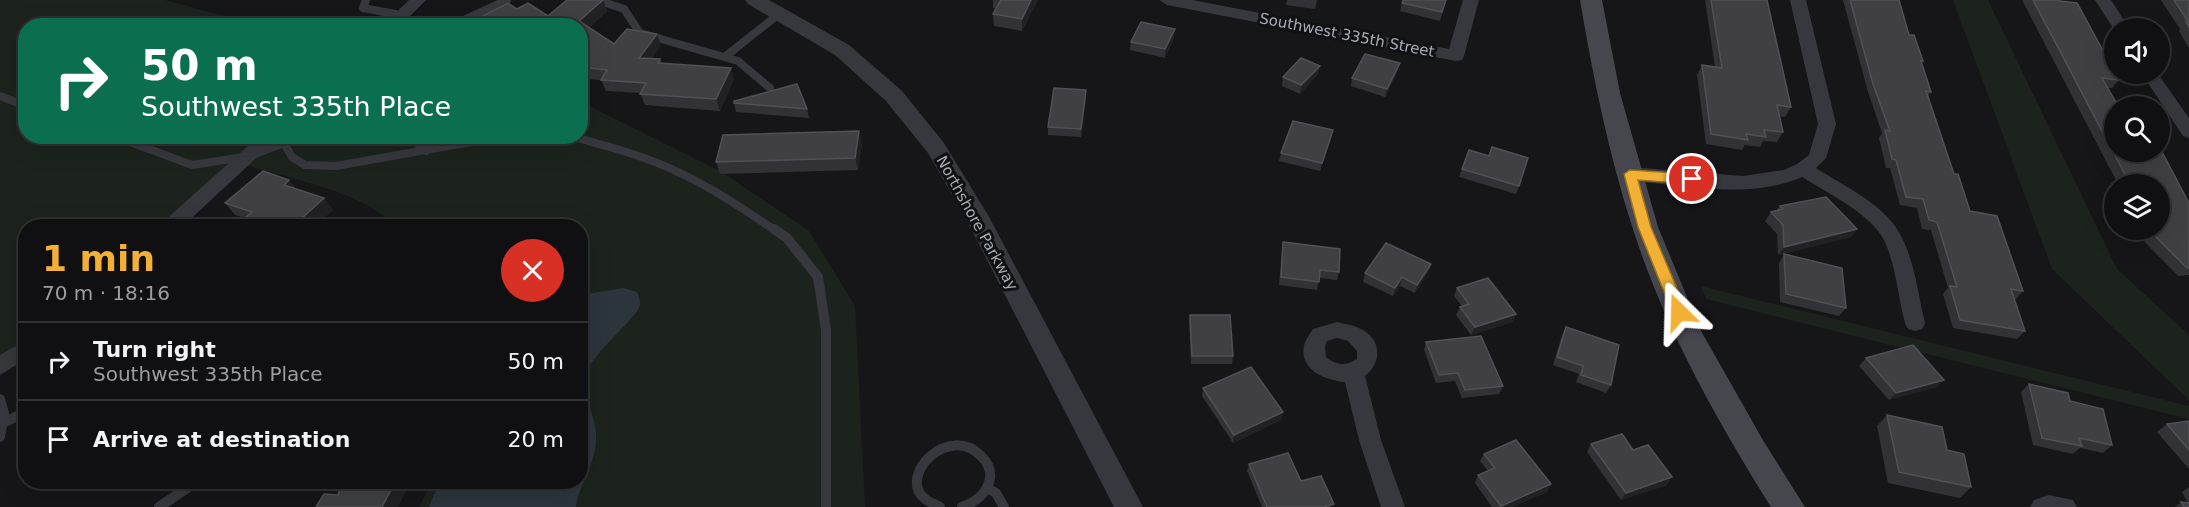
<!DOCTYPE html>
<meta charset="utf-8">
<style>
body{margin:0;font-family:"DejaVu Sans",sans-serif;background:#19191b;color:#f1f3f6;height:100vh;display:flex;flex-direction:column;font-size:22px;white-space:nowrap}
*{box-sizing:border-box;margin:0}
p{font-size:20px;color:#9c9d9f}
.icon{flex:none;width:33px;height:33px;fill:none;stroke:currentColor;stroke-width:2;stroke-linecap:round;stroke-linejoin:round}
.map{position:relative;flex:1;overflow:hidden}
.side{position:absolute;left:18px;top:219px;width:570px;height:270px;display:flex;flex-direction:column;background:#101012;border-radius:24px;box-shadow:0 6px 24px #0002,0 0 0 2px #303032}
.side>*{flex:none}
.banner{position:absolute;left:18px;top:18px;width:570px;height:126px;border-radius:24px;box-shadow:0 6px 24px #0002,0 0 0 2px #303032;background:#0b6e4f;color:#fff;overflow:hidden}
.controls{position:absolute;left:2104px;top:18px;display:grid;gap:12px}
.controls a{display:grid;place-items:center;width:66px;height:66px;border-radius:50%;background:#101012;box-shadow:0 6px 24px #0002,0 0 0 2px #303032;font-size:30px}
.pin{position:absolute;display:grid;place-items:center;width:51px;height:51px;color:#fff;margin:-26px;border:3px solid #fff;border-radius:50%;box-shadow:0 2px 6px #0007}
.me{position:absolute;width:66px;margin:-33px;rotate:338deg;stroke-linejoin:round;filter:drop-shadow(0 0 4px #0008)}
.turn{display:flex;align-items:center;gap:21px;height:126px;padding:0 24px;font-size:27px}
.turn .icon{width:78px;height:78px;stroke-width:2.5}
.turn b{display:block;font-size:42px;line-height:51px}
.round{display:grid;place-items:center;flex:none;width:63px;height:63px;border-radius:32px;background:#19191b}
.overview{display:flex;align-items:center;justify-content:space-between;height:102px;padding:0 24px}
h1{font-size:36px;font-weight:700;line-height:45px;color:#f2b134}
ul{padding:0;list-style:none}
li{display:flex;align-items:center;gap:18px;height:78px;padding:0 24px;border-top:2px solid #303032}
li div{flex:1}
li b{display:block;font-size:22px}
li em{font-style:normal}
.map>svg:first-child{display:block}
.green{fill:#1c231d}
.water{fill:#2c353c}
.lines{fill:none;stroke-linecap:round;stroke-linejoin:round}
.service-far1{stroke:#37383d;stroke-width:8}
.service{stroke:#37383d;stroke-width:10}
.minor{fill:#37383d;fill-rule:evenodd}
.tertiary{fill:#37383d;fill-rule:evenodd}
.secondary{fill:#45474d;fill-rule:evenodd}
.wall{fill:#323236}
.shaded-wall{fill:#212124}
.building{fill:#3f3f44;stroke:#4f5156;stroke-width:1.5}
.route{fill:#f2b134;stroke:#9d7322;stroke-width:1.5}
.labels{text-anchor:middle;stroke-width:6;stroke-linejoin:round;paint-order:stroke}
.street-label{font-size:15px;fill:#a8adb8;stroke:#111113}
</style>
<div class="map">
<svg width="2189" height="507" viewBox="0 0 2189 507">
<rect width="100%" height="100%" fill="#161618"/>
<g class="green">
<path d="M0,0H165L258,25L26,26V136H580L581,102L720,171L809,231L855,306L865,507H419L432,482H580V226H394C371,194 281,176 241,164L171,226H26L25,348L0,366Z"/>
<path d="M1953,0H1988L2117,269L2189,335V400L2052,269Z"/>
<path d="M1701,286L2189,406V419L1706,299Z"/>
</g>
<path class="water" d="M623,288L637,292C638,296 641,301 640,305C639,315 596,351 588,369C577,396 598,413 596,441C595,465 579,484 576,507H429L439,482H580L581,295Z"/>
<g class="lines">
<g class="service-far1">
<path d="M366,0L363,8L401,15"/>
<path d="M597,0L624,9L640,33L738,61L770,88"/>
<path d="M394,22L410,26"/>
<path d="M451,26L507,0"/>
<path d="M726,56L780,13"/>
<path d="M0,96L26,106"/>
<path d="M114,136L192,165L250,156L284,143L292,157L305,165L336,166L504,136"/>
<path d="M409,136L426,151"/>
<path d="M570,136C607,146 646,156 680,173C714,189 745,210 776,231"/>
<path d="M284,143L295,136"/>
</g>
<g class="service">
<path d="M774,229L787,238L818,277L826,330V507"/>
<path d="M0,399L4,413L0,437"/>
<path d="M5,422L26,412"/>
<path d="M987,488L996,493L1004,507"/>
<path d="M159,507L196,482"/>
<path d="M940,507C935,504 928,502 924,498C898,475 949,422 982,457C988,463 991,470 990,478C988,493 975,502 962,507"/>
</g>
<g class="minor">
<path d="M409,0H426L400,26H382Z"/>
<path d="M1159,0H1192L1449,49L1463,0H1479L1464,56L1462,60L1456,61L1167,5Z"/>
<path d="M1790,0H1806L1836,124L1826,158L1816,168C1842,185 1876,200 1895,226C1914,253 1917,291 1925,323L1922,329L1915,331L1908,329L1905,323C1898,297 1896,267 1885,242C1872,214 1827,193 1802,177C1750,200 1685,185 1630,181L1624,179L1621,174L1624,169L1630,167L1743,176L1784,170L1797,164L1809,155L1818,124Z"/>
<path d="M2095,0H2111L2129,28H2115V31Z"/>
<path d="M2142,74H2158L2189,118V138L2183,136Z"/>
<path d="M259,136H280L183,226H162L164,221Z"/>
<path d="M1337,322C1344,324 1354,325 1361,329C1381,339 1383,362 1365,376L1381,440L1405,507H1381L1359,440L1345,382C1327,381 1299,370 1304,346C1305,340 1310,334 1313,329ZM1337,338L1348,341L1357,351V359C1345,367 1336,365 1326,357L1325,346L1327,341Z"/>
<path d="M26,340V359L0,375V355Z"/>
<path d="M2049,495L2073,500L2077,507H2030L2034,500Z"/>
</g>
<path class="tertiary" d="M745,0H769L849,45L902,91L944,143L988,215L1143,507H1114L965,217L928,153L886,101L835,55L748,4Z"/>
<path class="secondary" d="M1580,0H1602L1620,93L1658,227L1701,331L1764,442L1805,507H1771C1716,419 1663,325 1632,226C1608,152 1593,76 1580,0Z"/>
</g>
<g class="wall">
<path d="M603,0L607,11L589,28L614,44L661,45L651,59H660L662,63L734,79L720,111L645,105L640,93L606,91L601,80L586,79L580,75V26H488L483,16H548Z"/>
<path d="M993,0H1038L1022,31L994,26L993,14L996,9L993,8Z"/>
<path d="M1287,0H1317L1315,9L1286,5Z"/>
<path d="M1403,0H1446L1440,21L1400,11Z"/>
<path d="M1705,0H1767L1791,107L1785,117L1779,116L1783,132L1777,142L1763,141L1760,147L1745,145L1742,150L1706,144L1697,75L1702,65L1715,67Z"/>
<path d="M1843,0H1899L1909,35L1923,61L1921,63L1931,92L1928,96L1954,174L1970,211L2023,291L2016,299H2014L2025,331L2017,339L1953,328L1943,294L1948,288L1931,230L1922,229L1917,208L1900,205L1890,168H1886L1879,138L1882,133L1868,92Z"/>
<path d="M2022,0H2059L2119,80L2112,88H2107L2115,152L2189,203V275L2178,276L2133,230H2160V184H2118Z"/>
<path d="M2161,0H2189V48L2179,31L2180,29Z"/>
<path d="M1174,38L1165,58L1130,50L1131,42Z"/>
<path d="M1397,72L1385,97L1351,86L1352,78Z"/>
<path d="M1318,74L1300,94L1282,86L1283,77Z"/>
<path d="M1086,98L1081,137L1048,135V127Z"/>
<path d="M734,103L807,109L809,118L736,112Z"/>
<path d="M1331,139L1320,171L1279,161L1281,153Z"/>
<path d="M862,143L858,170L720,174L716,162Z"/>
<path d="M1469,150L1489,156L1519,186L1516,194L1459,177Z"/>
<path d="M289,180L296,189L324,198L333,210L314,226H242L239,223L245,218L235,215L225,203Z"/>
<path d="M1780,206L1857,229L1851,237L1778,255L1777,234L1765,221L1771,212L1776,211Z"/>
<path d="M1283,242L1339,272L1337,280L1319,278L1317,290L1279,285Z"/>
<path d="M1784,254L1846,308L1839,316L1780,302L1779,263Z"/>
<path d="M1431,264L1428,272L1415,293L1400,286L1393,296L1363,282L1365,273Z"/>
<path d="M1457,288L1516,314L1512,322L1471,335L1456,315L1460,307L1462,306L1454,296Z"/>
<path d="M1190,315L1233,356L1232,364H1191L1189,323Z"/>
<path d="M1566,327L1611,385L1606,393L1576,382L1579,374L1553,365L1562,335Z"/>
<path d="M1426,342L1503,386L1499,394L1462,398L1455,381L1436,383L1424,350Z"/>
<path d="M1866,358L1937,387L1889,400L1859,366Z"/>
<path d="M2029,384L2070,401L2112,445L2103,453L2080,448L2073,454L2033,445L2021,392Z"/>
<path d="M1203,388L1281,420L1233,443L1202,396Z"/>
<path d="M1887,415L1947,450L1971,487L1960,498L1888,483L1877,426Z"/>
<path d="M2189,421V469L2157,432L2167,424Z"/>
<path d="M1591,444L1633,450L1667,485L1621,500L1587,452Z"/>
<path d="M1484,454L1551,484L1547,492L1512,507H1492L1475,483L1478,475L1488,471L1480,461Z"/>
<path d="M1249,464L1301,481L1334,504L1333,507H1262L1247,471Z"/>
<path d="M2189,487V507H2175L2181,502L2188,503L2182,492Z"/>
</g>
<g class="shaded-wall">
<path d="M603,0L607,11L583,33L579,21Z"/>
<path d="M1031,0H1038L1022,31V19Z"/>
<path d="M1175,29L1174,38L1165,58V49Z"/>
<path d="M657,34L661,45L643,69L639,58Z"/>
<path d="M1400,63L1397,72L1385,97L1387,89Z"/>
<path d="M1320,66L1318,74L1300,94L1301,85Z"/>
<path d="M731,68L734,79L720,111L716,99Z"/>
<path d="M1086,90V98L1081,137V129Z"/>
<path d="M1333,130L1331,139L1320,171L1322,163Z"/>
<path d="M859,131L862,143L858,170L855,158Z"/>
<path d="M289,180L298,192L284,185Z"/>
<path d="M324,198L333,210L314,226H294Z"/>
<path d="M280,221L284,226H274Z"/>
<path d="M1857,229L1851,237L1778,255L1784,247Z"/>
<path d="M1431,264L1428,272L1415,293L1417,285Z"/>
<path d="M1402,277L1400,286L1393,296L1395,288Z"/>
<path d="M1516,314L1512,322L1471,335L1475,327Z"/>
<path d="M1944,380L1937,387L1889,400L1896,393Z"/>
<path d="M1283,412L1281,420L1233,443L1234,435Z"/>
<path d="M1672,477L1667,485L1621,500L1626,493Z"/>
<path d="M395,482H411L398,507H382Z"/>
<path d="M1551,484L1547,492L1512,507H1500Z"/>
<path d="M1334,504L1333,507H1323Z"/>
</g>
<g class="building">
<path d="M567,0H603L579,21L614,44L627,29L657,34L639,58L660,59L658,63L731,68L716,99L640,94L646,83L601,80L607,70L580,67V26H497L483,16L508,3L517,9L528,3L548,16Z"/>
<path d="M1001,0H1031L1022,19L993,14Z"/>
<path d="M1403,0H1446L1442,12L1402,3Z"/>
<path d="M1711,0H1767L1791,107L1777,105L1783,132L1764,130L1766,137L1746,134L1748,140L1711,134L1702,65L1722,68Z"/>
<path d="M1850,0H1899L1909,35H1914L1923,61H1921L1931,92L1926,91L1954,174H1958L1970,211L1997,216L2023,291L2011,289L2025,331L1960,320L1950,286L1957,287L1937,222L1929,220L1923,199L1906,197L1896,160L1892,159L1885,130L1890,131L1873,84Z"/>
<path d="M2033,0H2059L2060,1L2077,3L2119,80L2102,78L2118,106H2115V152H2160V148L2189,203V267L2187,268L2149,230H2160V184H2130Z"/>
<path d="M2174,0H2189V27L2186,22L2189,23Z"/>
<path d="M1141,22L1175,29L1165,49L1131,42Z"/>
<path d="M1365,54L1400,63L1387,89L1352,78Z"/>
<path d="M1301,58L1320,66L1301,85L1283,77Z"/>
<path d="M797,84L807,109L734,103V101Z"/>
<path d="M1054,88L1086,90L1081,129L1048,127Z"/>
<path d="M1293,121L1333,130L1322,163L1281,153Z"/>
<path d="M859,131L855,158L716,162L723,135Z"/>
<path d="M1492,147L1528,158L1519,186L1462,169L1469,150L1489,156Z"/>
<path d="M263,171L289,180L284,185L324,198L293,226L280,221L274,226H248L239,223L252,212L225,203Z"/>
<path d="M1826,197L1857,229L1784,247L1783,225L1771,212L1783,209L1780,206Z"/>
<path d="M1283,242L1340,249L1339,272L1320,270L1319,282L1281,277Z"/>
<path d="M1386,243L1431,264L1417,285L1402,277L1395,288L1365,273Z"/>
<path d="M1784,254L1842,268L1846,308L1786,294Z"/>
<path d="M1488,278L1516,314L1475,327L1460,307L1469,304L1457,288Z"/>
<path d="M1190,315H1230L1233,356H1192Z"/>
<path d="M1566,327L1619,345L1611,385L1581,375L1583,366L1557,357Z"/>
<path d="M1481,336L1503,386L1465,390L1458,373L1439,375L1426,342Z"/>
<path d="M1913,345L1944,380L1896,393L1866,358Z"/>
<path d="M1251,367L1283,412L1234,435L1203,388Z"/>
<path d="M2029,384L2068,393L2070,401L2103,409L2112,445L2079,438L2082,446L2042,438Z"/>
<path d="M1887,415L1942,427L1947,450L1964,454L1971,487L1899,472Z"/>
<path d="M2189,421V450L2167,424Z"/>
<path d="M1622,434L1633,450L1648,445L1672,477L1626,493L1591,444Z"/>
<path d="M1516,440L1551,484L1501,506L1478,475L1495,468L1484,454Z"/>
<path d="M1288,453L1301,481L1321,476L1334,504L1323,507H1267L1249,464Z"/>
<path d="M342,482H395L382,507H316L324,494L338,495Z"/>
<path d="M2181,502L2189,503V507H2184Z"/>
</g>
<path class="route" d="M1630,170L1692,174L1698,179L1692,184L1638,180L1651,227L1687,312L1684,316H1674L1672,312L1638,227L1624,174Z"/>
<g class="labels">
<g class="street-label">
<text transform="translate(1347 35) rotate(11)" y="5">Southwest 335th Street</text>
<text transform="translate(977 223) rotate(61)" y="5">Northshore Parkway</text>
</g>
</g>
</svg>
<div class="controls">
<a><svg class="icon" aria-label="sound" viewBox="0 0 24 24"><path d="M4 9h4l5-4v14l-5-4H4zM17 9q2 3 0 6"/></svg></a>
<a><svg class="icon" aria-label="search" viewBox="0 0 24 24"><circle cx="10" cy="10" r="6"/><path d="M15 15l6 6"/></svg></a>
<a><svg class="icon" aria-label="layers" viewBox="0 0 24 24"><path d="M12 4l9 5-9 5-9-5zM3 14l9 5 9-5"/></svg></a>
</div>
<div class="pin" style="left:1692px;top:179px;background:#d93025"><svg class="icon" aria-label="arrive" viewBox="0 0 24 24"><path d="M6 21V4h12l-3 4 3 4H6"/></svg></div>
<svg class="me" style="left:1679px;top:312px" viewBox="-20 -20 40 40"><path d="M0-17L14 15 0 8-14 15z" fill="#f2b134" stroke="#fff" stroke-width="4"/></svg>
<div class="banner">
<div class="turn"><svg class="icon" aria-label="right" viewBox="0 0 24 24"><path d="M7 20v-9h11M14 6l5 5-5 5"/></svg><div><b>50 m</b>Southwest 335th Place</div></div>
</div>
<section class="side">
<div class="overview"><div><h1>1 min</h1><p>70 m · 18:16</p></div><a class="round" style="background:#d93025;color:#fff"><svg class="icon" aria-label="close" viewBox="0 0 24 24"><path d="M6 6l12 12M18 6L6 18"/></svg></a></div>
<ul>
<li><svg class="icon" aria-label="right" viewBox="0 0 24 24"><path d="M7 20v-9h11M14 6l5 5-5 5"/></svg><div><b>Turn right</b><p>Southwest 335th Place</p></div><em>50 m</em></li>
<li><svg class="icon" aria-label="arrive" viewBox="0 0 24 24"><path d="M6 21V4h12l-3 4 3 4H6"/></svg><div><b>Arrive at destination</b></div><em>20 m</em></li>
</ul>
</section>
</div>
